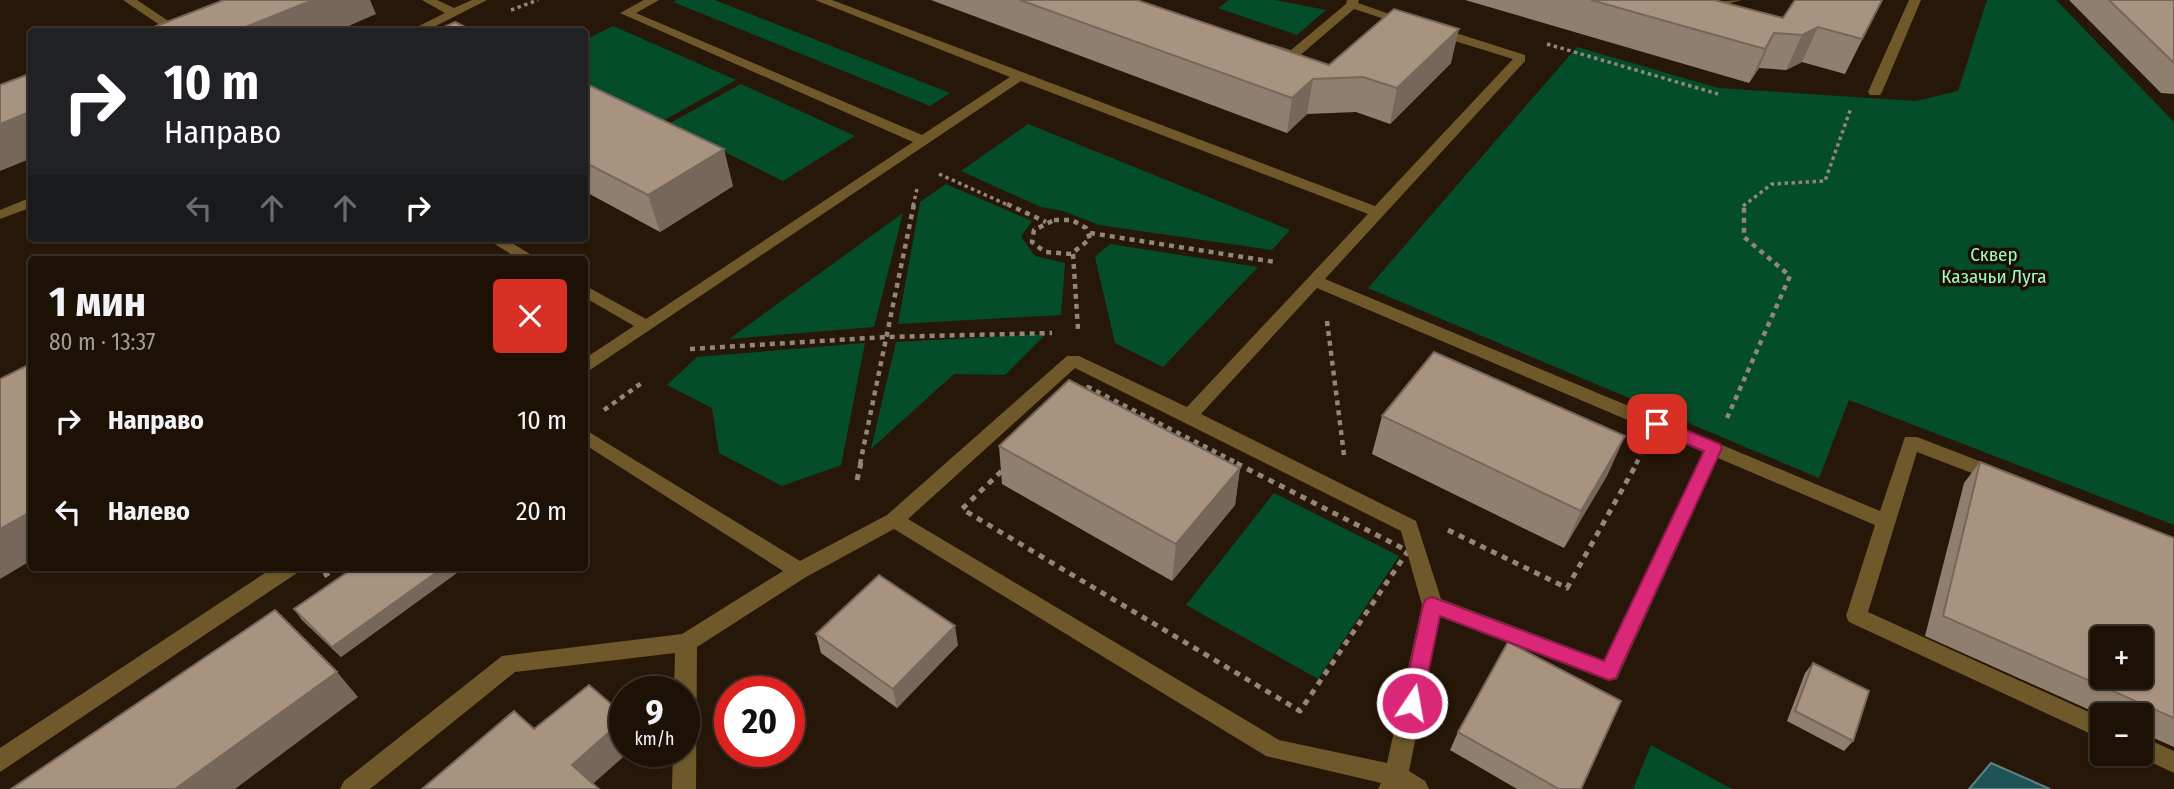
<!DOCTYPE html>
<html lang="ru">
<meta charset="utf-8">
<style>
body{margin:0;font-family:"Fira Sans Condensed",sans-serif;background:#251a10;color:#f1f3f6;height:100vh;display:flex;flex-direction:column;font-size:26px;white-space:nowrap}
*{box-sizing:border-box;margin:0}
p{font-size:23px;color:#a09d9b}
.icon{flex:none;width:38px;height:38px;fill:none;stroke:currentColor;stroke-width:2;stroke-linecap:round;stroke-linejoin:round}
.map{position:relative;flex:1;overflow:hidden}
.details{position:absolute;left:28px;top:256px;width:560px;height:315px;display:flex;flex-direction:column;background:#1d1106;border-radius:7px;box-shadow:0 2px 5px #0004,0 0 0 2px #3b3128}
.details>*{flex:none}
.banner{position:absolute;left:28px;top:28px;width:560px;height:214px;border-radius:7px;box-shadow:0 2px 5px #0004,0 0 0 2px #3b3128;background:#202124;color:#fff;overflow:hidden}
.fabs{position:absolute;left:2090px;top:626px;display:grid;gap:14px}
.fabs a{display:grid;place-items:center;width:63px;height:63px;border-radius:7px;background:#1d1106;box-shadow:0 2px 5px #0004,0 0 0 2px #3b3128;font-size:35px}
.speed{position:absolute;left:609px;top:676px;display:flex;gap:14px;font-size:35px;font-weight:700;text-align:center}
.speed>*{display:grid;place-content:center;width:91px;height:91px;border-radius:50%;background:#1d1106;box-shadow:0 2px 5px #0004,0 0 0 2px #3b3128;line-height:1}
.speed small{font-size:18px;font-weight:400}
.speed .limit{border:10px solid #d22;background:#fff;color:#111}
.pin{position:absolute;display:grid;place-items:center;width:60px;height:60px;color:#fff;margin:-30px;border-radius:14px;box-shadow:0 4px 10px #0006}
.me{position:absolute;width:77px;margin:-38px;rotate:12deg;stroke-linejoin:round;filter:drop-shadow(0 0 5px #0008)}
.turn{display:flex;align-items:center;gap:24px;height:147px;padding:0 21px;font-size:32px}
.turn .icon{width:91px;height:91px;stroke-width:2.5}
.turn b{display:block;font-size:49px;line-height:60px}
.lanes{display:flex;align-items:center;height:66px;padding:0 21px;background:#0003;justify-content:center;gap:35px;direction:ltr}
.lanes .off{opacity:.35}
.round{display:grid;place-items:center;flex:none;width:74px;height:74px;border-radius:7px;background:#251a10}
.overview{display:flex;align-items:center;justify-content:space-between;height:119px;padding:0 21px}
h1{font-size:42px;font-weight:700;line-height:52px}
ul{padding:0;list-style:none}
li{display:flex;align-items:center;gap:21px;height:91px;padding:0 21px}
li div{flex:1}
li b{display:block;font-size:26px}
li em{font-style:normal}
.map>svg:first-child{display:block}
.green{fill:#044d2a}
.water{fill:#1d5357;stroke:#5e8080;stroke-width:2}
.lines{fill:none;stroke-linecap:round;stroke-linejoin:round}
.path-far2{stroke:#93857a;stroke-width:3.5;stroke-dasharray:3.5 3.5;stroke-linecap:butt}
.path-far1{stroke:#93857a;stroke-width:4.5;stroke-dasharray:5 5;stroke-linecap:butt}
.path{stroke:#93857a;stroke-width:5;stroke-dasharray:6 6;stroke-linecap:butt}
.service{fill:#6f592b;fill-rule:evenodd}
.wall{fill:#907e6f}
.shaded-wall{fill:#76675a}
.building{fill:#a89381;stroke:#76675a;stroke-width:2;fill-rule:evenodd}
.route{fill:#db2777;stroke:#8e194d;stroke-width:2}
.labels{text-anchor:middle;stroke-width:7;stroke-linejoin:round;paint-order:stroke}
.park-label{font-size:19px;fill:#9bfabe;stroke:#1d0e02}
</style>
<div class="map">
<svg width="2174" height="789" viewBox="0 0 2174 789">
<rect width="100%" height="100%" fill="#271708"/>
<g class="green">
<path d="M677,0H715L950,93L930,106L673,2Z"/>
<path d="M1229,0H1275L1326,10L1297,35L1218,8Z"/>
<path d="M1987,0H2056L2174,122V525L1849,400L1819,478L1368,288L1577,47L1718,88L1916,101L1958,91Z"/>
<path d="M613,26L736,80L659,123L585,87V40Z"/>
<path d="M741,84L855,136L783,181L668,124Z"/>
<path d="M1028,124L1290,230L1272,250L1099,225L1063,211L1041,207L961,171Z"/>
<path d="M946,184L1032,221L1021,237L1035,256L1065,263L1061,315L898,324L920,202Z"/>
<path d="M903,213L874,327L729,339Z"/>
<path d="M1110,244L1258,267L1163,367L1115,343L1095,257Z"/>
<path d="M1046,334L1005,375L954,374L871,449L896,342Z"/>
<path d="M865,343L841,465L782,486L719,453L712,408L667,385L697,357Z"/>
<path d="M1274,493L1399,556L1318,679L1186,605Z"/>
<path d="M1651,745L1732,789H1633Z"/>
</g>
<path class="water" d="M1991,763L2050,789H1969Z"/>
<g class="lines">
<g class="path-far2">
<path d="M511,10L538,0"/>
<path d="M1547,44L1718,94"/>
<path d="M939,174L1010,206"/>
<path d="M913,206L917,189"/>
<path d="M1743,206L1772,184L1825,181L1851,108"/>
</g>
<g class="path-far1">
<path d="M1007,204L1046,222"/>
<path d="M1054,220H1072L1086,228L1090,239L1071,254L1045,252L1032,242L1034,230Z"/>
<path d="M1090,233L1275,262"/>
<path d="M1073,254L1078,329"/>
<path d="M1327,321L1344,455"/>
<path d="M690,349L886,337L1052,333"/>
<path d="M604,410L643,382"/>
<path d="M1727,418L1790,276L1744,237V204"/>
<path d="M860,464L914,204"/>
<path d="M1008,464L1088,387L1239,464"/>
<path d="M1636,464L1641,455"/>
</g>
<g class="path">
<path d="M1010,463L962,509L1300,711L1408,551L1236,463"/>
<path d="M857,480L861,463"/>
<path d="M1448,530L1567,588L1637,463"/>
<path d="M324,576L337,567"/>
</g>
<g class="service">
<path d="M123,0H137L185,32H170Z"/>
<path d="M422,0H437L454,8L472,0H487L424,32H407L445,13Z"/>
<path d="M644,0H659L636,13L922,135L1010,77L815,0H832L1375,206L1513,59L1432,34V28H1440L1525,55V61L1325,279L1880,511L1905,437H1917L2005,471L2007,476L2005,481L1998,483L1917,452L1868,612L2102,718V739L1849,622L1846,616L1875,525L1718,458L1617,679L1609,681L1440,617L1409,771L1425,781L1429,789H1378L1381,783L1266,756L894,529L806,577L697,647L696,789H672L673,751H684V691H674L675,653L515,672L370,789H340L344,781L502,656L682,634L783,571L584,444V429L800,561L887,515L1067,356H1079L1187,407L1368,214L1021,81L584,374V359L634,326L584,297V285L646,319L913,142L620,13ZM1317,288L1703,452L1604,660L1441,599L1416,521L1201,414ZM1075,368L1401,531L1422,605L1387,763L1279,740L908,519Z"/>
<path d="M1347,0H1359L1358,3L1415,23L1409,27L1354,9L1297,58H1289L1266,48L1272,44L1291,50L1346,4Z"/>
<path d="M1667,0L1697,3L1742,0L1697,11Z"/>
<path d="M1909,0H1921L1882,92L1880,95H1870L1868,92Z"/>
<path d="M32,197V207L0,219V210Z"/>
<path d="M485,238H504L538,259H519Z"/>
<path d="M274,567H300L297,573L0,772V748Z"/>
<path d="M2140,736L2174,751V773L2134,754H2140Z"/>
</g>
</g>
<g class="wall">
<path d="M931,0H1137L1329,65L1451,63L1390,124L1356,112L1307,114L1287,133Z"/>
<path d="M1465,0H1714L1783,18L1882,0L1845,74L1802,62L1786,70L1759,68L1749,83Z"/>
<path d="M2069,0H2174V94L2161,93Z"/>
<path d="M584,83L733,186L660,232L584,191Z"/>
<path d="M1382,416L1608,474L1564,548L1372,454Z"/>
<path d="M999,446L1240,468L1235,505L1172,581L1002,484Z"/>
<path d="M1980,462L2174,538V747L2140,732V716H2103L1925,636L1964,483Z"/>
<path d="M355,567H465L341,657L302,620L294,609Z"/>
<path d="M816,634L958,645L897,708L821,653Z"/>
<path d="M1813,663L1853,741L1844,751L1787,721L1805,673Z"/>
<path d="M1458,732L1581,789H1517L1450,750Z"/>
</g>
<g class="shaded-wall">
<path d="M313,0H370L376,14L335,32H233Z"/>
<path d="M1818,27L1802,62L1786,70L1802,35Z"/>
<path d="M1459,29L1451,63L1390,124L1397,88Z"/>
<path d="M1774,33L1759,68L1749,83L1765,49Z"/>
<path d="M1313,79L1307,114L1287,133L1292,98Z"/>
<path d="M32,111V158L0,171V124Z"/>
<path d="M724,149L733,186L660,232L648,195Z"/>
<path d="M1625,436L1608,474L1564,548L1581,511Z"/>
<path d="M1240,468L1235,505L1172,581L1176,544Z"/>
<path d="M32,511V560L0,579V529Z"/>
<path d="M444,567H465L341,657L332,647Z"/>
<path d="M955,626L958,645L897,708L893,689Z"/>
<path d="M337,672L358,697L235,789H175Z"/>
<path d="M625,718V751H630L587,789L572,765Z"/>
</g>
<g class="building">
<path d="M224,0H313L233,32H141Z"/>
<path d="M1020,0H1137L1329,65L1394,9L1459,29L1397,88L1363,77L1313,79L1292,98Z"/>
<path d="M1591,0H1714L1783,18L1795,0H1882L1862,39L1818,27L1802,35L1774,33L1765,49Z"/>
<path d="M2109,0H2174V63Z"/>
<path d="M455,22L475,32H433Z"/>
<path d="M32,73V111L0,124V85Z"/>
<path d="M584,83L724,149L648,195L584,162Z"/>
<path d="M1434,352L1625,436L1581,511L1382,416Z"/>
<path d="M32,363V511L0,529V379Z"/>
<path d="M1069,380L1240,468L1176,544L999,446Z"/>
<path d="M1980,462L2174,538V718L1943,616ZM2102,639H2140V677H2102Z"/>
<path d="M355,567H444L332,647L294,609Z"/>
<path d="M879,575L955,626L893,689L816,634Z"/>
<path d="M275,610L337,672L175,789H11Z"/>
<path d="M1508,642L1621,701L1581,789H1559L1458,732Z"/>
<path d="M1813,663L1869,691L1853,741L1795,711Z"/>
<path d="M589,685L625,716V718L572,765L599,789H422L514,711L534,729Z"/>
</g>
<path class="route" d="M1657,418L1720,444L1722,448L1616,678L1609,680L1440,616L1422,703L1419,709L1412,712L1404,709L1402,703L1423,605L1426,599L1432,597L1604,661L1704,451L1651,429V420Z"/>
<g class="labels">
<g class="park-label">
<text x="1994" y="261">Сквер<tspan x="1994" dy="22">Казачьи Луга</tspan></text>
</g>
</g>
</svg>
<div class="fabs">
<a>+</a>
<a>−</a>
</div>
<div class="speed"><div>9<small>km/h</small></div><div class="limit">20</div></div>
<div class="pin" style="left:1657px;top:424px;background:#d93025"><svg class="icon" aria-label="arrive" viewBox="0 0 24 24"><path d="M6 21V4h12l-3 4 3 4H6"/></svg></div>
<svg class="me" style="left:1412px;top:703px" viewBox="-20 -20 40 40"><circle r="17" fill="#db2777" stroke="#fff" stroke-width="3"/><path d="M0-11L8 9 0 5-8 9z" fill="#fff"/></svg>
<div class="banner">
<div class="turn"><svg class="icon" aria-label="right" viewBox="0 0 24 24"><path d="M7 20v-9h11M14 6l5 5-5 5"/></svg><div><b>10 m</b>Направо</div></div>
<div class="lanes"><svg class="icon off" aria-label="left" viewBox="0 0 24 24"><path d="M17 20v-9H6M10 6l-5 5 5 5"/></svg><svg class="icon off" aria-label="ahead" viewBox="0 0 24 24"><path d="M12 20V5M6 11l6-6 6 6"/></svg><svg class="icon off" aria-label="ahead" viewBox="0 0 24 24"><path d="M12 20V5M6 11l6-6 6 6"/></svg><svg class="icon" aria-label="right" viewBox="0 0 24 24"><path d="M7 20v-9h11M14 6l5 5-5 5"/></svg></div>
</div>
<section class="details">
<div class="overview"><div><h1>1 мин</h1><p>80 m · 13:37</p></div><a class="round" style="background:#d93025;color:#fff"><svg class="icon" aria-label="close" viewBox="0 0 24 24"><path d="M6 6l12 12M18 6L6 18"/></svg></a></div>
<ul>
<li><svg class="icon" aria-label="right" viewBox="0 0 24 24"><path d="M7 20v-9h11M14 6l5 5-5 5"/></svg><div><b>Направо</b></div><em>10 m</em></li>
<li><svg class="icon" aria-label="left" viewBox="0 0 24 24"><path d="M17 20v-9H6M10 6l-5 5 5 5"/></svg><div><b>Налево</b></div><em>20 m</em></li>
</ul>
</section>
</div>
